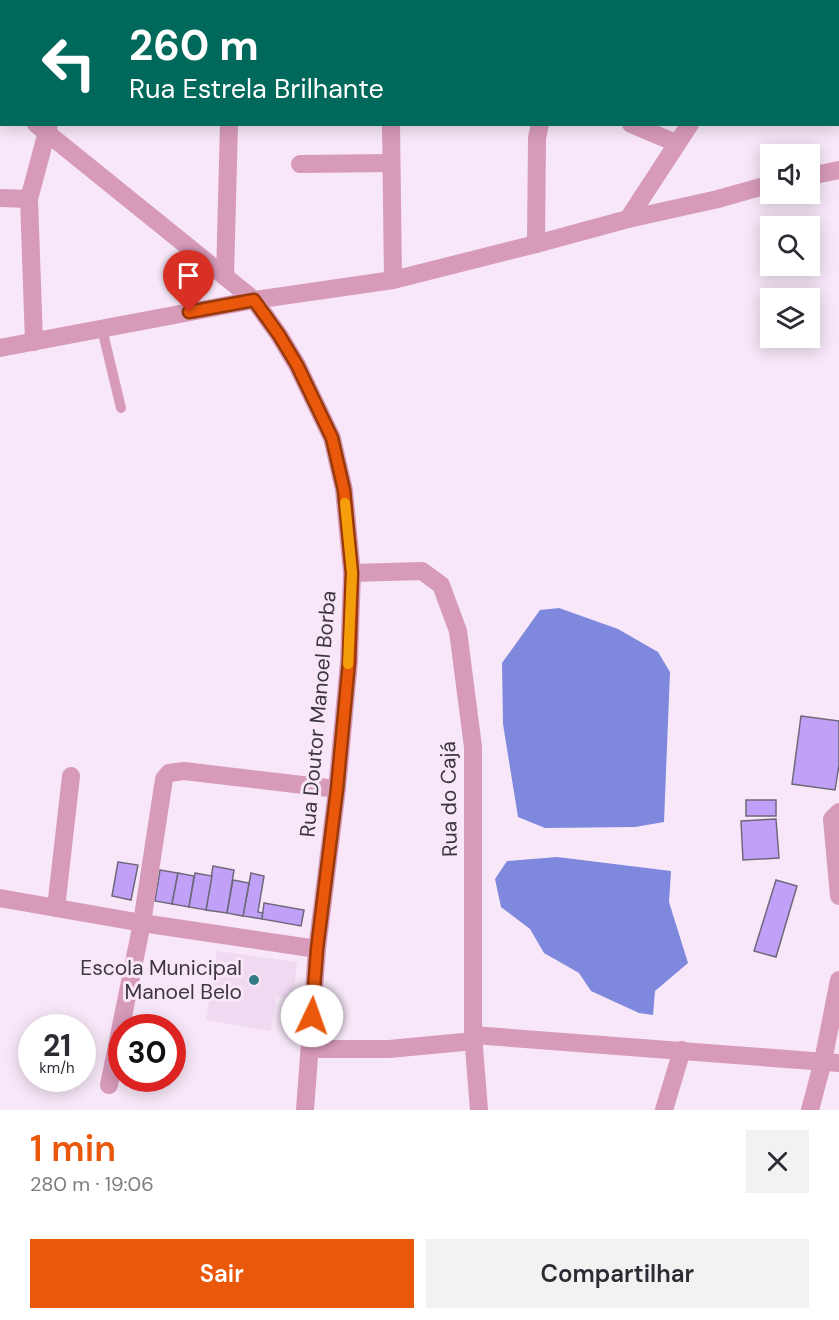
<!DOCTYPE html>
<html lang="pt">
<meta charset="utf-8">
<style>
body{margin:0;font-family:"DM Sans",sans-serif;background:#f2f2f3;color:#2b2b33;height:100vh;display:flex;flex-direction:column;font-size:22px;white-space:nowrap}
*{box-sizing:border-box;margin:0}
p{font-size:20px;color:#7c7c81}
.icon{flex:none;width:33px;height:33px;fill:none;stroke:currentColor;stroke-width:2;stroke-linecap:round;stroke-linejoin:round}
.map{position:relative;height:1110px;overflow:hidden}
.panel{display:flex;flex-direction:column;background:#fff;flex:1}
.panel>*{flex:none}
.guide{position:absolute;left:0px;top:0px;width:840px;height:126px;box-shadow:0 3px 15px #0003;background:#00695c;color:#fff;overflow:hidden}
.controls{position:absolute;left:760px;top:144px;display:grid;gap:12px}
.controls a{display:grid;place-items:center;width:60px;height:60px;border-radius:0px;background:#fff;box-shadow:0 3px 15px #0003;font-size:30px}
.speed{position:absolute;left:18px;top:1014px;display:flex;gap:12px;font-size:30px;font-weight:700;text-align:center}
.speed>*{display:grid;place-content:center;width:78px;height:78px;border-radius:50%;background:#fff;box-shadow:0 3px 15px #0003;line-height:1}
.speed small{font-size:15px;font-weight:400}
.speed .limit{border:9px solid #d22;background:#fff;color:#111}
.pin{position:absolute;display:grid;place-items:center;width:51px;height:51px;color:#fff;margin:-62px -26px;border-radius:50% 50% 50% 0;rotate:-45deg;box-shadow:0 0 6px #0007}
.pin .icon{rotate:45deg}
.me{position:absolute;width:66px;margin:-33px;rotate:3deg;stroke-linejoin:round;filter:drop-shadow(0 0 4px #0008)}
.turn{display:flex;align-items:center;gap:21px;height:126px;padding:0 30px;font-size:27px}
.turn .icon{width:78px;height:78px;stroke-width:2.5}
.turn b{display:block;font-size:42px;line-height:51px}
.round{display:grid;place-items:center;flex:none;width:63px;height:63px;border-radius:0px;background:#f2f2f3}
.head{display:flex;align-items:center;justify-content:space-between;height:102px;padding:0 30px}
h1{font-size:36px;font-weight:600;line-height:45px;color:#ea580c}
.action{display:flex;gap:12px;margin-top:auto;padding:12px 30px}
.action a{flex:1;height:69px;border-radius:0px;background:#ea580c;color:#fff;font-size:24px;font-weight:600;line-height:69px;text-align:center}
.action a+a{background:#f2f2f3;color:#2b2b33}
.map>svg:first-child{display:block}
.built{fill:#f0daf2}
.water{fill:#7e88dc}
.building{fill:#c1a1f8;stroke:#6e687b;stroke-width:1.5}
.lines{fill:none;stroke-linecap:round;stroke-linejoin:round}
.lane{stroke:#d79ab9;stroke-width:10}
.street{stroke:#d79ab9;stroke-width:18}
.route-casing{stroke:#983908;stroke-width:15}
.route{stroke:#ea580c;stroke-width:10}
.slow{stroke:#f59e0b;stroke-width:10}
.poi-dot{fill:#347b85;stroke:#f7e7f8;stroke-width:2}
.labels{text-anchor:middle;stroke-width:6;stroke-linejoin:round;paint-order:stroke}
.street-label{font-size:21px;fill:#3d373e;stroke:#f7e7f8}
.poi-label{font-size:21px;fill:#3d373e;stroke:#f7e7f8;text-anchor:end}
</style>
<div class="map">
<svg width="839" height="1110" viewBox="0 0 839 1110">
<rect width="100%" height="100%" fill="#f7e7f8"/>
<path class="built" d="M217,951L297,962L293,998L276,997L271,1031L206,1020Z"/>
<g class="water">
<path d="M559,608L618,629L658,652L670,672L664,822L635,827L545,828L518,817L503,724L502,663L540,610Z"/>
<path d="M557,857L671,871L669,902L688,963L655,991L653,1015L639,1013L591,991L579,973L544,953L530,929L501,907L495,879L507,861Z"/>
</g>
<g class="building">
<path d="M801,716L839,721V765L835,790L792,784Z"/>
<rect x="746" y="800" width="30" height="16"/>
<path d="M776,819L779,858L743,860L741,821Z"/>
<path d="M118,862L138,865L131,900L112,896Z"/>
<path d="M213,866L234,870L227,913L206,910Z"/>
<path d="M160,870L178,873L172,904L155,901Z"/>
<path d="M178,873L194,876L189,907L172,904Z"/>
<path d="M195,873L212,876L206,910L189,907Z"/>
<path d="M251,873L264,876L258,912L263,913L262,919L243,916Z"/>
<path d="M233,880L249,883L243,916L227,913Z"/>
<path d="M776,880L797,886L776,957L754,951Z"/>
<path d="M264,903L304,910L301,926L262,919Z"/>
</g>
<g class="lines">
<path class="lane" d="M102,329L121,408"/>
<g class="street">
<path d="M697,0L700,2"/>
<path d="M391,2V0"/>
<path d="M590,2V0"/>
<path d="M783,2L784,0"/>
<path d="M0,92L2,94"/>
<path d="M36,124L254,300L279,335L297,365L332,438L344,490L352,573L349,662L337,789L317,949L305,1110"/>
<path d="M391,124L393,280"/>
<path d="M631,124L676,143"/>
<path d="M300,164L391,163"/>
<path d="M810,176L839,170"/>
<path d="M0,198L29,199"/>
<path d="M628,219L718,199L771,184"/>
<path d="M536,244L537,138L540,124"/>
<path d="M225,277L229,124"/>
<path d="M34,342L29,199L49,124"/>
<path d="M0,348L254,300L393,280L536,244L628,219L690,124"/>
<path d="M352,573L422,571L441,585L458,631L473,747V1035L479,1110"/>
<path d="M839,812L832,819L839,896"/>
<path d="M0,898L142,923L317,949"/>
<path d="M56,908L71,776"/>
<path d="M473,1035L839,1063"/>
<path d="M311,1049H389L474,1041"/>
<path d="M109,1085L142,923L164,779L169,773L184,771L337,789"/>
<path d="M664,1110L682,1050"/>
<path d="M810,1110L823,1061L839,980"/>
</g>
</g>
<g class="lines">
<g class="route-casing">
<path id="route" d="M189,312L254,300L279,335L297,365L332,438L344,490L352,573L349,662L337,789L317,949L312,1016"/>
</g>
<use href="#route" class="route"/>
<path class="slow" d="M345,503L352,573L348,664"/>
</g>
<circle class="poi-dot" cx="254" cy="980" r="6"/>
<g class="labels">
<g class="street-label">
<text transform="translate(318 714) rotate(-85)" y="7">Rua Doutor Manoel Borba</text>
<text transform="translate(449 799) rotate(-91)" y="7">Rua do Cajá</text>
</g>
<g class="poi-label">
<text x="242" y="975">Escola Municipal<tspan x="242" dy="24">Manoel Belo</tspan></text>
</g>
</g>
</svg>
<div class="controls">
<a><svg class="icon" aria-label="sound" viewBox="0 0 24 24"><path d="M4 9h4l5-4v14l-5-4H4zM17 9q2 3 0 6"/></svg></a>
<a><svg class="icon" aria-label="search" viewBox="0 0 24 24"><circle cx="10" cy="10" r="6"/><path d="M15 15l6 6"/></svg></a>
<a><svg class="icon" aria-label="layers" viewBox="0 0 24 24"><path d="M12 4l9 5-9 5-9-5zM3 14l9 5 9-5"/></svg></a>
</div>
<div class="speed"><div>21<small>km/h</small></div><div class="limit">30</div></div>
<div class="pin" style="left:189px;top:312px;background:#d93025"><svg class="icon" aria-label="arrive" viewBox="0 0 24 24"><path d="M6 21V4h12l-3 4 3 4H6"/></svg></div>
<svg class="me" style="left:312px;top:1016px" viewBox="-20 -20 40 40"><circle r="19" fill="#fff"/><path d="M0-13L10 11 0 6-10 11z" fill="#ea580c"/></svg>
<div class="guide">
<div class="turn"><svg class="icon" aria-label="left" viewBox="0 0 24 24"><path d="M17 20v-9H6M10 6l-5 5 5 5"/></svg><div><b>260 m</b>Rua Estrela Brilhante</div></div>
</div>
</div>
<section class="panel">
<div class="head"><div><h1>1 min</h1><p>280 m · 19:06</p></div><a class="round"><svg class="icon" aria-label="close" viewBox="0 0 24 24"><path d="M6 6l12 12M18 6L6 18"/></svg></a></div>
<div class="action"><a>Sair</a><a>Compartilhar</a></div>
</section>
